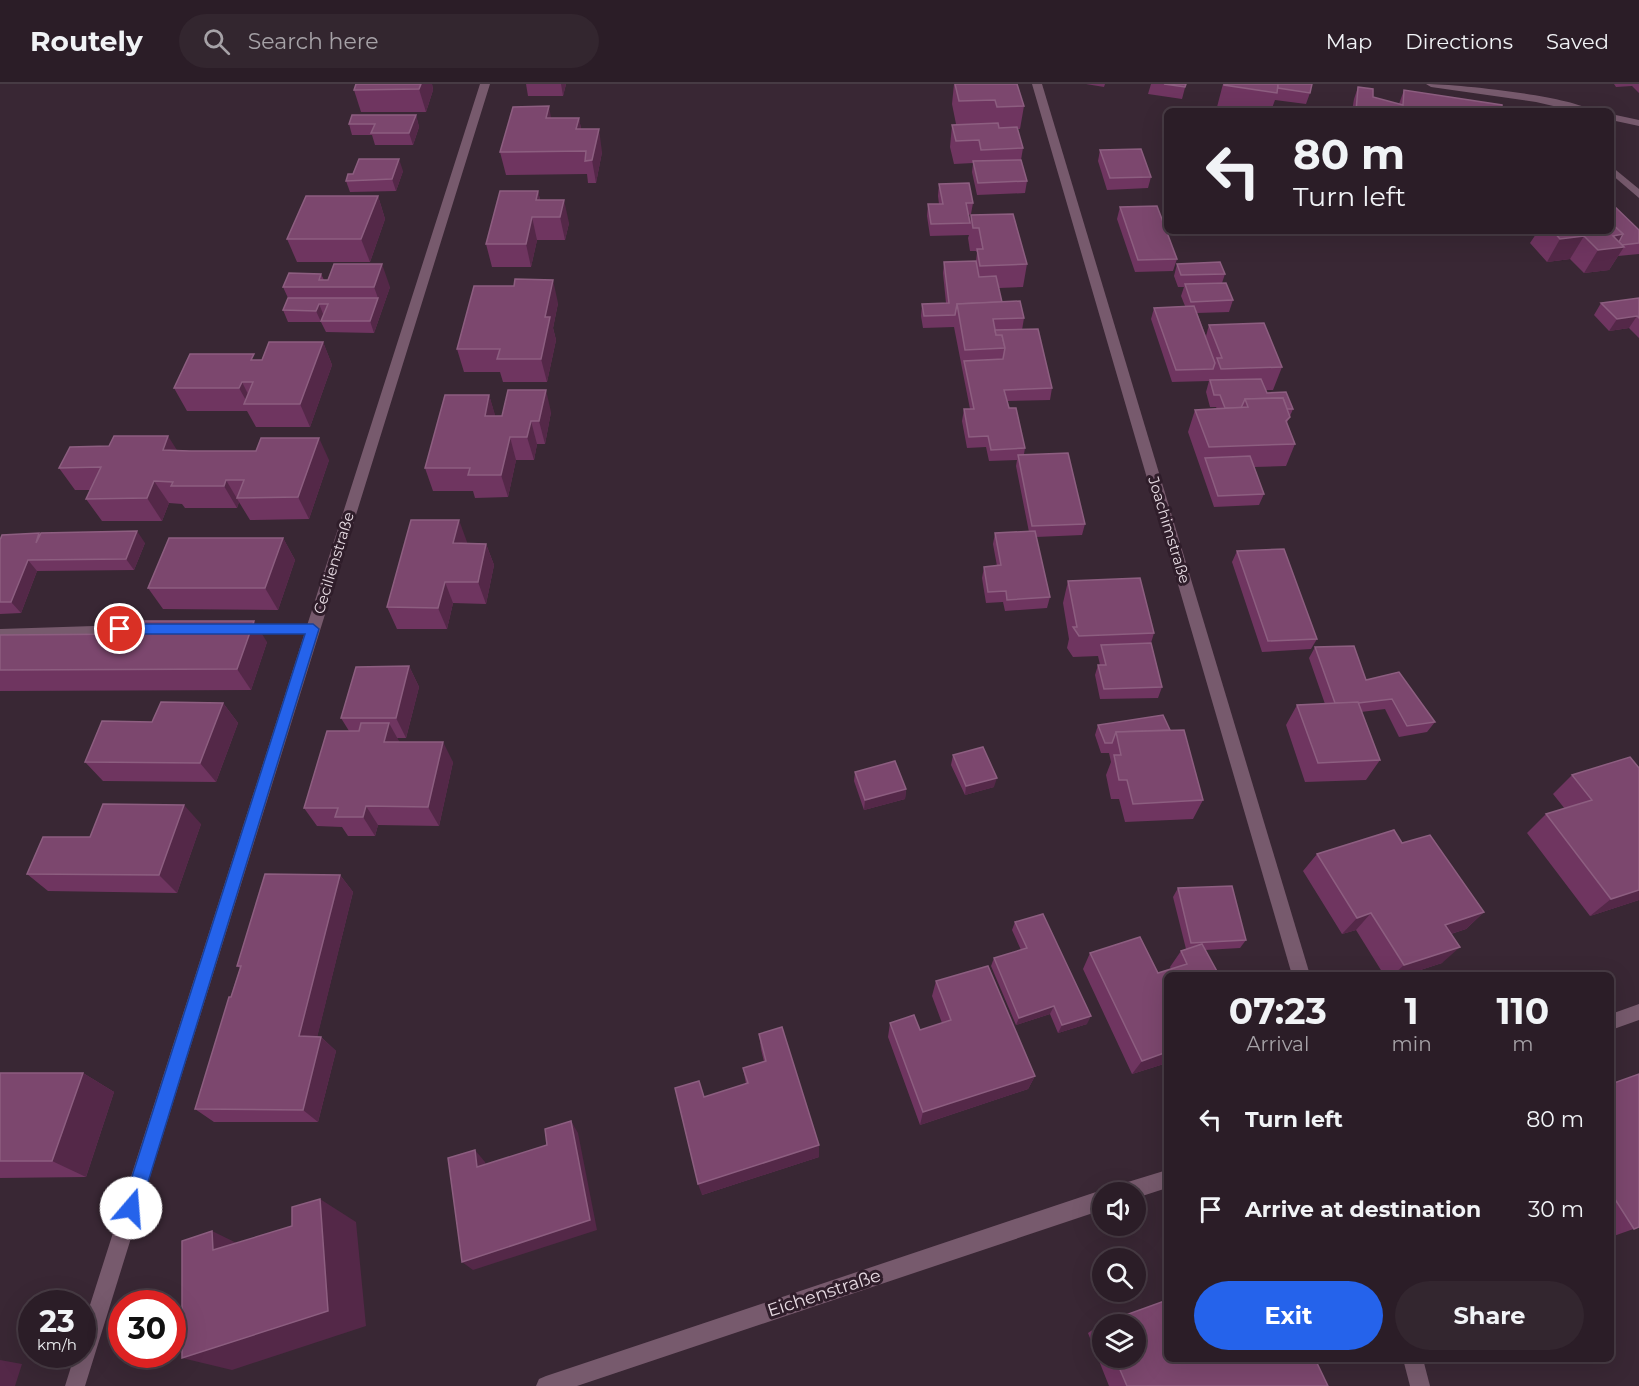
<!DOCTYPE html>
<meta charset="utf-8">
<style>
body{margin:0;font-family:Montserrat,sans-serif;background:#33262f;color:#f1f3f6;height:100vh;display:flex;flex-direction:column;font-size:22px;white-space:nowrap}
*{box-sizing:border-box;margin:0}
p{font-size:20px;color:#a6a2a7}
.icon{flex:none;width:33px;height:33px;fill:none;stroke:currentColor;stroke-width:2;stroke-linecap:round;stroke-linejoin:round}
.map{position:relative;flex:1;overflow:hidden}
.drawer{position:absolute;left:1164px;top:888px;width:450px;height:390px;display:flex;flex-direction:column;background:#2b1d27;border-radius:9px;box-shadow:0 6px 24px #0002,0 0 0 2px #473b44}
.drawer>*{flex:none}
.top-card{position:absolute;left:1164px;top:24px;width:450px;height:126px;border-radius:9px;box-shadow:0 6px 24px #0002,0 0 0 2px #473b44;background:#2b1d27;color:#f1f3f6;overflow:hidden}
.buttons{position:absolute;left:1092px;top:1098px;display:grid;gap:12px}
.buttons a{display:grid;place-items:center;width:54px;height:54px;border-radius:50%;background:#2b1d27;box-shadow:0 6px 24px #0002,0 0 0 2px #473b44;font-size:30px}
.speed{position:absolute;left:18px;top:1206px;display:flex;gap:12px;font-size:30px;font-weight:700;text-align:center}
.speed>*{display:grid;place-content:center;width:78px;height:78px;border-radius:50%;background:#2b1d27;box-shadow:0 6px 24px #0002,0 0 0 2px #473b44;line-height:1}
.speed small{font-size:15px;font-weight:400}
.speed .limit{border:9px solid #d22;background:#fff;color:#111}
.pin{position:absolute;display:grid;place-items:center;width:51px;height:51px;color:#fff;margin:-26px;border:3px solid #fff;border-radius:50%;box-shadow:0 2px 6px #0007}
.me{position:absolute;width:66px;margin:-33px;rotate:18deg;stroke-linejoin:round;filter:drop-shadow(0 0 4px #0008)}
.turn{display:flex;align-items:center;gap:21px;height:126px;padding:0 30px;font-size:27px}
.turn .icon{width:78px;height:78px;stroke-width:2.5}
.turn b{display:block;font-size:42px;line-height:51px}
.eta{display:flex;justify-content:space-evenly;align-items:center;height:102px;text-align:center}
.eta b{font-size:36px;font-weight:700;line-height:42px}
.action{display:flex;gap:12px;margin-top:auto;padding:12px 30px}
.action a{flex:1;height:69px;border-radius:36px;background:#2563eb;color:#fff;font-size:24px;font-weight:700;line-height:69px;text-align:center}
.action a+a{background:#33262f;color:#f1f3f6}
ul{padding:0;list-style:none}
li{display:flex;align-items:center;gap:18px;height:90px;padding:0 30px}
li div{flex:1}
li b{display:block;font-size:22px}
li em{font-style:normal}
header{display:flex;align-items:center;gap:36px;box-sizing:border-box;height:84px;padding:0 30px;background:#2b1d27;border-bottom:2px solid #473b44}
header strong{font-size:28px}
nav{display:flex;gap:33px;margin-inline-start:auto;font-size:21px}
.search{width:420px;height:54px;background:#33262f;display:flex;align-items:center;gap:15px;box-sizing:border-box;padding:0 21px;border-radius:33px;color:#a6a2a7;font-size:22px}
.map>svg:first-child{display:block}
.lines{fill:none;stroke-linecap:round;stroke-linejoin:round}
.service{fill:#775a6d;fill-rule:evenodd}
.minor{fill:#775a6d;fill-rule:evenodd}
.wall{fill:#6f3560;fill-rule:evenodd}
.shaded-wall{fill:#542848}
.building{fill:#7c476e;stroke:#8d5e80;stroke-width:1.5}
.route{fill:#2563eb;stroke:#184099;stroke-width:1.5}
.labels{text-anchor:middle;stroke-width:6;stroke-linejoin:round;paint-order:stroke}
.street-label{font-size:15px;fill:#e7dbe3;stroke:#2f1d2a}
.near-street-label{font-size:18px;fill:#e7dbe3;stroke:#2f1d2a}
</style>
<header>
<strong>Routely</strong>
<div class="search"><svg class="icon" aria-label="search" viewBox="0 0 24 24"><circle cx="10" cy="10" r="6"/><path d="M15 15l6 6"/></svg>Search here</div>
<nav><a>Map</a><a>Directions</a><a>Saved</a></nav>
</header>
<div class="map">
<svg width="1639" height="1302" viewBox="0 0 1639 1302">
<rect width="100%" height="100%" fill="#392734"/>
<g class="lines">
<g class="service">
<path d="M157,540L164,545L157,550L0,557V545Z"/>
<path d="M238,540H313L320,545L313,550H238L231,545Z"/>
</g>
<g class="minor">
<path d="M480,0H490L85,1302H65L75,1270H82V1246Z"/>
<path d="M1032,0H1042L1310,891H1292Z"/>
<path d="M1426,0C1456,0 1571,12 1592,27H1575L1536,18L1431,3Z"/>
<path d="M1611,30L1639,36V42L1611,36Z"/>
<path d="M1611,82L1639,105V114L1611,90Z"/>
<path d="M1639,920V936L1611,946V930Z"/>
<path d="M1167,1086V1104L1136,1114V1108H1116L1118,1101Z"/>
<path d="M1102,1106L1107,1108H1102V1126L577,1302H536L539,1295L546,1292Z"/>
<path d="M1403,1275H1423L1430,1302H1410Z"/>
</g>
</g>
<g class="wall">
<path d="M356,0H432L433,6L426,28H361L354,6Z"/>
<path d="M526,0H566L563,12H528Z"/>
<path d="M954,0H1017L1024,22L1020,45H1017L1023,64L1021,76L1027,97L1025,109L977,111L972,88L973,79L954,80L950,63L952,41L992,40H956L952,20Z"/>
<path d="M1086,0H1105L1104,3Z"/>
<path d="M1151,0H1186L1182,15L1148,10Z"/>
<path d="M1223,0H1312L1310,9L1306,20L1275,16L1271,27H1241L1217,23Z"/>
<path d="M1614,0H1639V9L1632,2L1616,3Z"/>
<path d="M1358,3L1373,13L1399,20L1404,6L1502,27H1352L1354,15Z"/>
<path d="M416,31L419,43L413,61H375L372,51H352L349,40Z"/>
<path d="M551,34H579L581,45L602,68L596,99H588L587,90L506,91L500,68Z"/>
<path d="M1100,66L1151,93L1148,104L1107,106L1098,77Z"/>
<path d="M403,87L396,107L350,108L346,97Z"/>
<path d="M939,100L973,119L971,130L969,131L970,138L971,131L1027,180L1023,203L999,204L1002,218L1024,234L1022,246L1052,304L1050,316L1007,317L1025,364L1024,370L1085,440L1082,451L1036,453L1050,513L1047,524L1005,527L1003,518L986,519L982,494L984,483L997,482L993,460L995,449L1029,448L1016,382L1017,376L989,377L986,363L967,364L962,337L964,325H970L954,243L923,244L921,232L922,220L946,219L943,189L944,178L976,177L977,168L976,167H970L968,154L969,151L930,152L927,132L928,120H939L938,112Z"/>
<path d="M538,107L540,116L569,139L565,156H537L531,183H492L486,160Z"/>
<path d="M378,112L385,135L370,178H297L287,155Z"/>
<path d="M1120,123L1177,175L1173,187L1135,188L1117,135Z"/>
<path d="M1639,146V170L1618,172L1609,186L1584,189L1570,175L1547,178L1530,159L1536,150L1533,147Z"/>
<path d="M1177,180L1225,190L1222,199L1233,216L1229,228L1197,229L1206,252L1209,241L1282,283L1273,306H1266L1267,309L1293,325L1287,339L1295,360L1286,382L1254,383L1264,410L1259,421L1214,423L1188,348L1195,326L1217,325L1216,323H1210L1206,308L1209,297L1172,298L1151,235L1154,224L1185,222L1181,212L1184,203H1178L1174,192Z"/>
<path d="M321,190L324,196L390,203L374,249L326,248L321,238H288L283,226L288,214L283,203Z"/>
<path d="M1639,214V254L1629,244L1609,247L1594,231L1601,219Z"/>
<path d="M558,219L553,244L556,256L547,298H503L500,288H464L457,265Z"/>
<path d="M323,258L332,281L310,343H256L247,327H187L174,304L256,276H262Z"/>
<path d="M489,311L495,332L551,328L545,360H537L534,376H516L508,413L475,414L473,407H433L425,384Z"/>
<path d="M177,366L329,376L309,435L250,436L239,418L237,424H185L182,420L169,419L162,437H102L86,415L90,406H75L59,384Z"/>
<path d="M39,449L40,450L145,459L134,486L37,487L21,529L0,530V456Z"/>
<path d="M283,454L295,476L278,526L163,525L148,504Z"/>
<path d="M467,458V459L486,460L494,481L486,520L453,519L447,545H397L387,523Z"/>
<path d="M1237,467L1317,555L1311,565L1262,568L1232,478Z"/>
<path d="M1068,497L1154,549L1151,559L1162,603L1158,614L1100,615L1095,591L1098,581H1100L1098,572L1073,573L1067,564L1069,555L1063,519Z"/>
<path d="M0,551L267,558L251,606L0,607Z"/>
<path d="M1315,563L1435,638L1427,648L1399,653L1385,625L1361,628L1380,676L1366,696L1305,698L1286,641L1297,621L1325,620L1309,574Z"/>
<path d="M409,582L419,603L406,654H397L399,658L453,678L439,742L378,741L375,752H348L342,743L317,742L304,724L349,647L341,634Z"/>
<path d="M223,619L238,639L216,698L103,697L85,678Z"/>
<path d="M1098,641L1170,646L1203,716L1193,735L1125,738L1119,715H1111L1106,691L1111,678L1109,669H1101L1095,651Z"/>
<path d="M953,671L994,703L965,711L951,681Z"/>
<path d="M1639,684V816L1590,832L1527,749L1546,730L1565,725L1553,710L1572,691Z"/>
<path d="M855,688L906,705L905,715L864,726L854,697Z"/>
<path d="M201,740L177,809L48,807L27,790L90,753Z"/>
<path d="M1402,759L1484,828L1466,845L1451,850L1442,879L1405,891H1384L1356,846L1342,850L1303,787L1317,770Z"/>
<path d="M340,791L353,808L317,953H321L336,967L318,1038H214L195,1025L240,884L237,882Z"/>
<path d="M1178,804L1246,856L1240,864L1205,866L1219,891H1167V979L1132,990L1083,885L1090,869L1158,889L1171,885L1170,883L1181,867L1186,865L1173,813Z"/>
<path d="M1015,838L1087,940L1058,949L1050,930L1016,941L991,882L994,874L1021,866L1012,846Z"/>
<path d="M936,897L1035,992L1028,1005L920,1041L888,953L890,939L920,946L942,939L932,912Z"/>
<path d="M759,950L819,1073L702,1111L704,1013L746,1000L743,984L764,978L761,965Z"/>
<path d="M0,989H83L114,1008L86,1093L0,1094Z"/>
<path d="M1611,1000L1639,1143L1611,1153Z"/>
<path d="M1101,1240L1328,1302H1109L1088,1249ZM1102,1240L1136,1274H1102Z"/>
</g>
<g class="shaded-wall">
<path d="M421,0H432L433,6L426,28L419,5Z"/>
<path d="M561,0H566L563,12Z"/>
<path d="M549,22L553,45L546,34Z"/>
<path d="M416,31L419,43L413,61L409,49Z"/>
<path d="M579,34L583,56L580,68L576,45Z"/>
<path d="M599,45L602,68L596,99L592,76Z"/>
<path d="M399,75L403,87L396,107L392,95Z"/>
<path d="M538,107L543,130L536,116Z"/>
<path d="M378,112L385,135L370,178L361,155Z"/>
<path d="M564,116L569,139L565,156L560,133Z"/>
<path d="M532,133L537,156L531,183L526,160Z"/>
<path d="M1623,150L1615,164L1624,163L1609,186L1584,189L1598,166L1613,152Z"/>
<path d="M1584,152L1570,175L1547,178L1560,155Z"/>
<path d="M382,180L390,203L374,249L370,237L378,214L374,203Z"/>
<path d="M553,196L558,219L553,244L556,256L547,298L541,275L545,233Z"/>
<path d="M319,220L324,232L321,238L316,227Z"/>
<path d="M1637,232L1629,244L1609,247L1617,235Z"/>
<path d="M323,258L332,281L310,343L300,320Z"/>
<path d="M242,298L253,320H248L239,304Z"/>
<path d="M546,306L551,328L545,360L539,337Z"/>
<path d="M489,311L496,334L485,332Z"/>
<path d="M531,337L537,360L534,376L527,353Z"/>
<path d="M168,352L182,374L163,366Z"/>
<path d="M510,353L516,376L508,413L501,391Z"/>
<path d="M319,354L329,376L309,435L298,413Z"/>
<path d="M226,396L239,418L237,424L224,402Z"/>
<path d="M154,397L169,419L162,437L147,414Z"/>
<path d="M459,436L467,458L461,481L453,459Z"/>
<path d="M137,447L145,459L134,486L126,475Z"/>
<path d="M283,454L295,476L278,526L265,504Z"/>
<path d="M486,460L494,481L486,520L478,498Z"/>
<path d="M28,476L37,487L21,529L11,518Z"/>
<path d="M445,498L453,519L447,545L438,524Z"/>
<path d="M254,537L267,558L251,606L237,585Z"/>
<path d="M409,582L419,603L406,654L396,634Z"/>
<path d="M223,619L238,639L216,698L200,679Z"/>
<path d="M389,639L400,659L384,658Z"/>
<path d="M443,658L453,678L439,742L428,723Z"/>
<path d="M997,694L994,703L965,711L966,702Z"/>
<path d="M906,705L905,715L864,726L865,716Z"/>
<path d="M184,721L201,740L177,809L159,791Z"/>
<path d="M366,722L378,741L375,752L363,733Z"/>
<path d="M340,791L353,808L314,966L299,952Z"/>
<path d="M1639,806V816L1590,832L1611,815Z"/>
<path d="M1484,828L1466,845L1428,857L1445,841Z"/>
<path d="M1371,829L1356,846L1342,850L1357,834Z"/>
<path d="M1460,863L1442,879L1405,891H1393L1404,881Z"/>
<path d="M1054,922L1050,930L1016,941L1019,934Z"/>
<path d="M1091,932L1087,940L1058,949L1062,941Z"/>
<path d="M321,953L336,967L318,1038L303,1026Z"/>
<path d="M1167,968V979L1132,990L1142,977Z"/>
<path d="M83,989L114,1008L86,1093L52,1077Z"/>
<path d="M1035,992L1028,1005L920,1041L923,1028Z"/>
<path d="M571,1037L578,1049L597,1146L473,1186L462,1178Z"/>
<path d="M819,1061V1073L702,1111L698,1100Z"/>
<path d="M475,1066L485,1078L488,1094L477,1083Z"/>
<path d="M320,1115L356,1138L366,1242L232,1286L182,1274Z"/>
<path d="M212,1147L257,1169L213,1166Z"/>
<path d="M0,1276L22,1280L15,1302H0Z"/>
</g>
<g class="building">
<path d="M356,0H421L419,5L354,6Z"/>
<path d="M955,0H1017L1024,22L997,23L995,16L959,17Z"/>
<path d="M1164,0H1186L1185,3Z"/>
<path d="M1224,0H1278L1277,9L1224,1Z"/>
<path d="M1278,0H1312L1310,9L1278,4Z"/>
<path d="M1358,3L1373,5V13L1403,21L1404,6L1502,21V27H1429L1405,24V27H1356Z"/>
<path d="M549,22L546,34H579L576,45H599L592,76L585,77L586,67L500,68L513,23Z"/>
<path d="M352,31H416L409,49H371L375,40H349Z"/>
<path d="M998,39L999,44L1017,43L1023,64L981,66L979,56L956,57L952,41Z"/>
<path d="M1141,65L1151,93L1110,94L1100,66Z"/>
<path d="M359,75H399L392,95L346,97L348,90H353Z"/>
<path d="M1021,76L1027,97L978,99L973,77Z"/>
<path d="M969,99L973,119H966L970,139L931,140L928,120H943L939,100Z"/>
<path d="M500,107H538L536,116H564L560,133H532L526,160H486Z"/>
<path d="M306,112H378L361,155H287Z"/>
<path d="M1611,119L1639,146V159L1622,161L1619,158L1623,150L1611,139Z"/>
<path d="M1157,122L1177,175L1138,176L1120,123Z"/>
<path d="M1013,130L1027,180L980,182L977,165H983L979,144H973L971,131Z"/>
<path d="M1611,139L1623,150L1613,152L1624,163L1598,166L1584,152L1560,155L1553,147H1611Z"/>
<path d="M976,177L979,193L996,192L1002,218L957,220L955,231L924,232L922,220L949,219L944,178Z"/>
<path d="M1220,178L1225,190L1181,191L1177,180Z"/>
<path d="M334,180H382L374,203H283L289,189L321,190L319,196H328Z"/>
<path d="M515,195L553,196L545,233H550L541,275H497L500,265H457L474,202H514Z"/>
<path d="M1226,199L1233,216L1191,218L1185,200Z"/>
<path d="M288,214H378L370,237H321L328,220H319L316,227L283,226Z"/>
<path d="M1639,214V234L1637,232L1617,235L1601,219Z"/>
<path d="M1020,217L1024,234L993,235L996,251H1002L1005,264L965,266L957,220Z"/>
<path d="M1194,222L1215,279L1213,285L1176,286L1154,224Z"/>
<path d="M1264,239L1282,283L1221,285L1217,274H1222L1209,241Z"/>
<path d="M1038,245L1052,304L1004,306L1009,324H1016L1025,364L991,366L988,352L969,353L964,325H974L964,277L1003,275L1005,264L1002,251H996L995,246Z"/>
<path d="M269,258H323L300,320H244L253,298H242L239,304H174L190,270H254L251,276H262Z"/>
<path d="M1261,295L1267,309L1286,308L1293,325H1287L1283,314L1245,315L1241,324H1225L1220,311H1214L1210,296Z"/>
<path d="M508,306H546L539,337H531L527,353H510L501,391H468L470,384H425L445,311H489L485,332H502Z"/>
<path d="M1283,314L1290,333L1286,337L1295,360L1209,363L1195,326L1248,323L1245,315Z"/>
<path d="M114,352H168L163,366L189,367H256L261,354H319L298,413L237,414L244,396H226L224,402H171L173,398L154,397L147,414L86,415L101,383L59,384L70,363L109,362Z"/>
<path d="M1068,369L1085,440L1032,442L1018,371Z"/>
<path d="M1250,372L1264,410L1218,412L1205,374Z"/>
<path d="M411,436H459L453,459L486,460L478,498H445L438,524L387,523Z"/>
<path d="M137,447L126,475L28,476L11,518H0V456L2,451L39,449L36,459L41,449Z"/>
<path d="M1035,447L1050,513L1007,516L1006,507L988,508L984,483L1001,481L995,449Z"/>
<path d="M169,454H283L265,504H148Z"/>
<path d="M1284,465L1317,555L1268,557L1237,467Z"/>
<path d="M1140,494L1154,549L1079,552L1073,543H1077L1068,497Z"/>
<path d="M142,537H254L237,585L0,586V551L137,550Z"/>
<path d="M1151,559L1162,603L1104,605L1098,581H1106L1101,561Z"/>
<path d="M1354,562L1366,596L1399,588L1435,638L1407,642L1392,615L1358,619H1335L1315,563Z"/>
<path d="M409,582L396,634H341L356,583Z"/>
<path d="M161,618L223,619L200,679L85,678L102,637L152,638Z"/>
<path d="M1358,618L1380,676L1318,679L1297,621Z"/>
<path d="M1163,631L1170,646L1116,648L1112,659H1105L1098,641Z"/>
<path d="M361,639H389L384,658H443L428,723L366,722L363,733H335L338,724H304L327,647H359Z"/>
<path d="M1184,646L1203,716L1133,720L1127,696H1119L1114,671H1121L1116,648Z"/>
<path d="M983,663L997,694L966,702L953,671Z"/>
<path d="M1630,673L1639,684V806L1611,815L1546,730L1592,716L1572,691Z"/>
<path d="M895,677L906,705L865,716L855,688Z"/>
<path d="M103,720L184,721L159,791L27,790L43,753H90Z"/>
<path d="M1394,746L1402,759L1430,751L1484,828L1445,841L1460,863L1404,881L1371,829L1357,834L1317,770Z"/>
<path d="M265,790L340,791L299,952L321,953L303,1026L195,1025L229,913H231L241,882H237Z"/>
<path d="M1232,802L1246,856L1191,859L1178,804Z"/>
<path d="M1043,830L1091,932L1062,941L1054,922L1019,934L994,874L1027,864L1015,838Z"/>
<path d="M1140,853L1158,889L1187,880L1181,867L1202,860L1219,891H1167V968L1142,977L1090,869Z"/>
<path d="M988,882L1035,992L923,1028L890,939L914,931L920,946L951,936L936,897Z"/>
<path d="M782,943L819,1061L698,1100L675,1004L699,997L704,1013L748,999L743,984L766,977L759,950Z"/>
<path d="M0,989H83L52,1077H0Z"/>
<path d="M1639,990V1143L1634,1145L1611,1109V1000Z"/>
<path d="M571,1037L590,1136L462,1178L448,1074L475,1066L477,1083L547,1061L545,1045Z"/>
<path d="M320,1115L328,1227L182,1274V1157L212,1147L213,1166L292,1142V1123Z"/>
<path d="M1167,1216V1275H1315L1328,1302H1127L1115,1274H1136V1240H1102V1243L1101,1240Z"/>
</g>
<path class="route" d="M120,540H313L319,545L140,1124L137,1130L131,1133L125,1130L122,1124L305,550H120L113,545Z"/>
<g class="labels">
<g class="street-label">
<text transform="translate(1169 446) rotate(73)" y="5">Joachimstraße</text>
<text transform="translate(334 479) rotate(-73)" y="5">Cecilienstraße</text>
</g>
<g class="near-street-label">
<text transform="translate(824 1209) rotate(-18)" y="6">Eichenstraße</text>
</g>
</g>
</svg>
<div class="buttons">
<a><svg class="icon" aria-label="sound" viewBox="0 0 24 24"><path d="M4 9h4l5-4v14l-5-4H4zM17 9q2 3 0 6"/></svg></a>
<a><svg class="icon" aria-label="search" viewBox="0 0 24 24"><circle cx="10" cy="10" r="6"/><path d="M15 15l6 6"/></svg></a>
<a><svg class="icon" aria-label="layers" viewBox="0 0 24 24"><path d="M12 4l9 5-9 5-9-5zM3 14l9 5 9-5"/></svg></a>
</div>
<div class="speed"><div>23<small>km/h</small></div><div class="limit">30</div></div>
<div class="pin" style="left:120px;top:545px;background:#d93025"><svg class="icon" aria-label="arrive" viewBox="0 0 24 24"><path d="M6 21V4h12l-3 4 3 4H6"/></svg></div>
<svg class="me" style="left:131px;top:1124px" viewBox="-20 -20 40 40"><circle r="19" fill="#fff"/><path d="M0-13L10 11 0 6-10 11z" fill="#2563eb"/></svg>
<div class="top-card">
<div class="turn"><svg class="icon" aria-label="left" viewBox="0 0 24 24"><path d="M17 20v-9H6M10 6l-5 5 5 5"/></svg><div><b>80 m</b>Turn left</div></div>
</div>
<section class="drawer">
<div class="eta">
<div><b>07:23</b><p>Arrival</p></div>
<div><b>1</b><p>min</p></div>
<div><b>110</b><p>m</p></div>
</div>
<ul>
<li><svg class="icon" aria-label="left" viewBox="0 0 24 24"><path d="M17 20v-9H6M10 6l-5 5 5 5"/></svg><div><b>Turn left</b></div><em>80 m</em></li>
<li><svg class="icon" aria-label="arrive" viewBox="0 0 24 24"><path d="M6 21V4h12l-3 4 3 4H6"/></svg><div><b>Arrive at destination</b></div><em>30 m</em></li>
</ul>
<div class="action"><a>Exit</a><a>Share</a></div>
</section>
</div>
